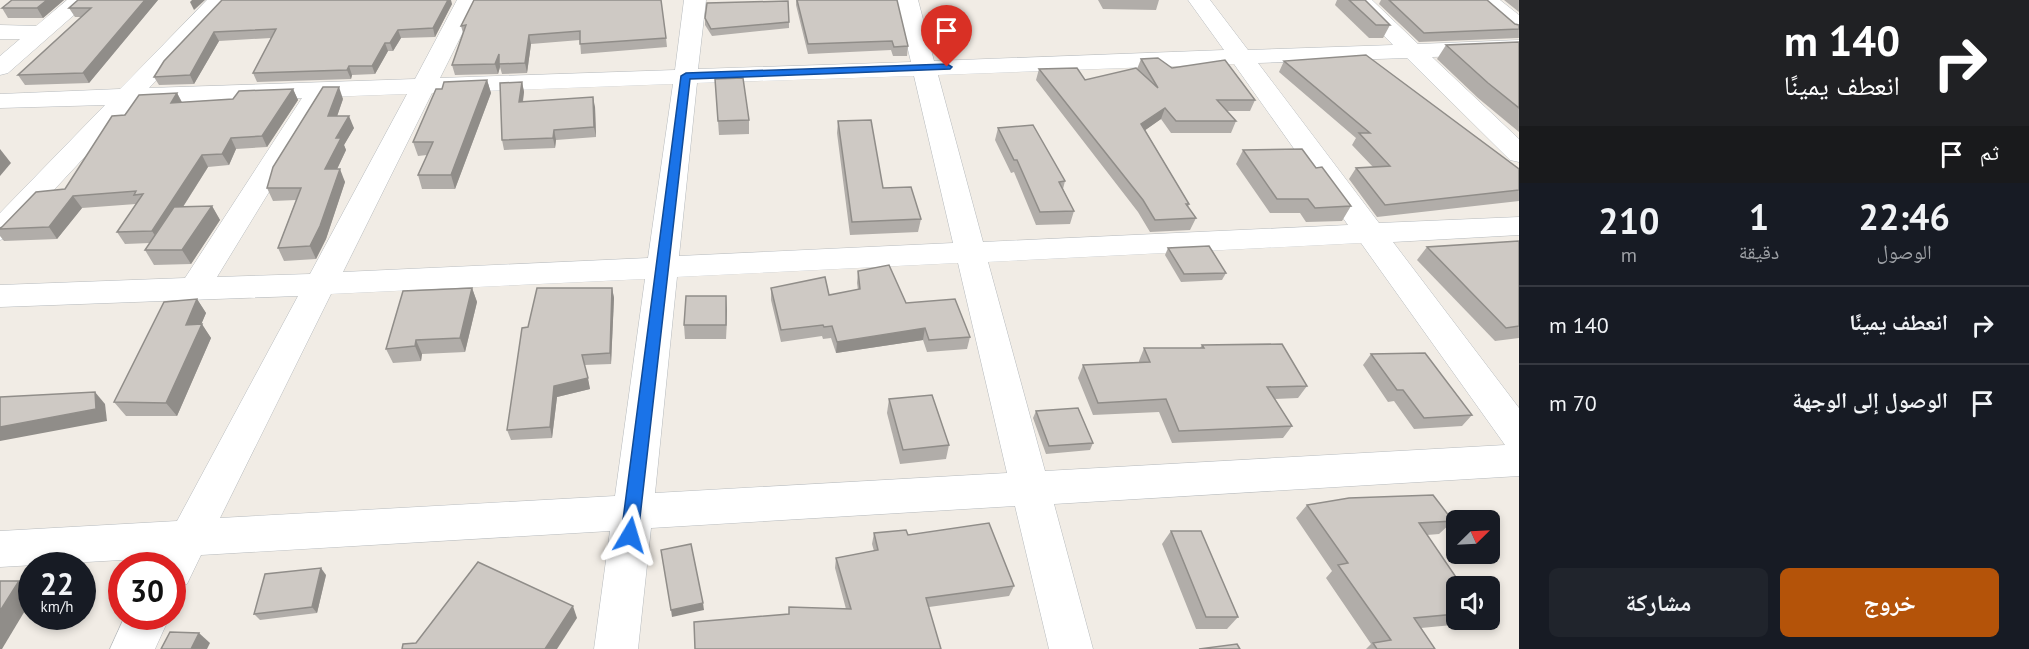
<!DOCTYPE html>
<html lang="ar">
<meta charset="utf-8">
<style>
body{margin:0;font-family:"PT Sans","Noto Naskh Arabic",sans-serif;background:#20242c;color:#f1f3f6;direction:rtl;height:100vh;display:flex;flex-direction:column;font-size:22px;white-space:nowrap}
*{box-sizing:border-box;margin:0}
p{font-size:20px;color:#9ea1a6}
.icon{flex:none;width:33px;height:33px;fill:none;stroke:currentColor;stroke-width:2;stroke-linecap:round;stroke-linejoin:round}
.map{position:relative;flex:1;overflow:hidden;direction:ltr}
.sheet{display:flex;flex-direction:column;background:#171b24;width:510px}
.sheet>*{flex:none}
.top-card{background:#202124;color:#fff;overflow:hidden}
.needle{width:39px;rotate:66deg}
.buttons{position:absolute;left:1446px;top:510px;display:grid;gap:12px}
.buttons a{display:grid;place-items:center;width:54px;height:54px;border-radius:9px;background:#171b24;box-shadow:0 3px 9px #0003;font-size:30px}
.speed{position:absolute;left:18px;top:552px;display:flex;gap:12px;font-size:30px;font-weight:700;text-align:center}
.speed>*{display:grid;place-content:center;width:78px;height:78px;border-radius:50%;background:#171b24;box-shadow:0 3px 9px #0003;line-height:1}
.speed small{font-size:15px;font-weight:400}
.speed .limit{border:9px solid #d22;background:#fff;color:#111}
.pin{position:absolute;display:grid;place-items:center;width:51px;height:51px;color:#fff;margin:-62px -26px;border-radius:50% 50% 50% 0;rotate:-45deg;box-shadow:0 0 6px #0007}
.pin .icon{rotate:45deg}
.me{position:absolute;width:66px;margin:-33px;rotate:7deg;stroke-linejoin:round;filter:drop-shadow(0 0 4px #0008)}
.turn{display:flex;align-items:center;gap:21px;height:126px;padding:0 30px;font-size:27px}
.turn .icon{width:78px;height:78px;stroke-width:2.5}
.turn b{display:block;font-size:42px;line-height:51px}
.then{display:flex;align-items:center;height:57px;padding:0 30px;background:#0003;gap:12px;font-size:22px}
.eta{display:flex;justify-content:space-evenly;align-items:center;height:102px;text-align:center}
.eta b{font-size:36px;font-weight:700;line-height:42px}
.action{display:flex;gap:12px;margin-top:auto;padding:12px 30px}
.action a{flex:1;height:69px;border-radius:9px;background:#b45309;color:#fff;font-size:24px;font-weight:700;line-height:69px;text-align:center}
.action a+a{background:#20242c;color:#f1f3f6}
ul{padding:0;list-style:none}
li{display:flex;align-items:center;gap:18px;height:78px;padding:0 30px;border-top:2px solid #363941}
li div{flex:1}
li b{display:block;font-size:22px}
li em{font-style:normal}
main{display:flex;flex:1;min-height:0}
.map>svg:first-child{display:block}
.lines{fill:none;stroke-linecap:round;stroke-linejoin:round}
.minor-casing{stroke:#b6babd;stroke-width:1}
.minor{fill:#fff;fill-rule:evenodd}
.wall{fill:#b1ada9}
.shaded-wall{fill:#908d89}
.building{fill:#cec9c4;stroke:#908d89;stroke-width:1.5}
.route{fill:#1a73e8;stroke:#114b97;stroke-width:1.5}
</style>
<main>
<section class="sheet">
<div class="top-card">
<div class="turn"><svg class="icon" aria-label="right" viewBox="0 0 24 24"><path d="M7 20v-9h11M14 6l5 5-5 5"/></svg><div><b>140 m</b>انعطف يمينًا</div></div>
<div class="then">ثم<svg class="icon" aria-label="arrive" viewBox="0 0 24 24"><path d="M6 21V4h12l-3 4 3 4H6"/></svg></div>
</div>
<div class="eta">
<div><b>22:46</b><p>الوصول</p></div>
<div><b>1</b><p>دقيقة</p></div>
<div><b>210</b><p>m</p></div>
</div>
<ul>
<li><svg class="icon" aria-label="right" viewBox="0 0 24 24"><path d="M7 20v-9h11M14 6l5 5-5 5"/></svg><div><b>انعطف يمينًا</b></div><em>140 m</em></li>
<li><svg class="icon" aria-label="arrive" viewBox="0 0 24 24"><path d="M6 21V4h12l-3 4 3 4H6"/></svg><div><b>الوصول إلى الوجهة</b></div><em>70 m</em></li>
</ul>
<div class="action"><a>خروج</a><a>مشاركة</a></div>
</section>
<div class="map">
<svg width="1519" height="649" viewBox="0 0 1519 649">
<rect width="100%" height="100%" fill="#f1ece5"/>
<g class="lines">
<g class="minor-casing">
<g id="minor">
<path d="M67,0H91L8,73L0,75V56L20,39H0V25L36,26Z"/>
<path d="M207,0H230L149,88L415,79L457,0H479L440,78L675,70L684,0H706L698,69L911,62L896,0H918L934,61L1224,50L1188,0H1210L1248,50L1393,45L1349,0H1372L1418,44L1519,40V54L1432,57L1519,139V162L1510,160L1407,58L1258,63L1379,223L1519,217V235L1393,242L1519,408V476L1054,504L1093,649H1049L1015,506L651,528L638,649H594L610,531L201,555L187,584L172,589V566H153L156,558L0,567V531L177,521L298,296L0,307V285L185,278L302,98L134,104L10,237L0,240V213L105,105L0,108V94L120,89ZM1234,64L1348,225L983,242L938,75ZM914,76L953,243L679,256L697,83ZM673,84L648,258L343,272L432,93ZM407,94L310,274L217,277L327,97ZM1361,243L1505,445L1045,471L988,262ZM958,263L1007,473L655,493L677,277ZM645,279L615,496L220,518L331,294Z"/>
<path d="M1476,0H1500L1519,15V33L1511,31Z"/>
<path d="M125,616H170L155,649H110Z"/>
</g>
</g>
<use href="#minor" class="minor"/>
</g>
<g class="wall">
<path d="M12,0H64L43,18H8L2,8Z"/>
<path d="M158,0L89,83L25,85L18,75L81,17H75L69,8Z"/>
<path d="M222,0L452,4L435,37L401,38L393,51H388L375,74L352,75L351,79L257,82L253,73L271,38L219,41L194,84L159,85L154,77Z"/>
<path d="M474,0L666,38L667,47L581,54L580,40L531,44L527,73L502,74L500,67L498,74L455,75L452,65L463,33L461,26Z"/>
<path d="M796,0H897L908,46L907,56H893L891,50L808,54L796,5Z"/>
<path d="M1098,0H1159L1156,10L1103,9Z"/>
<path d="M1337,0H1365L1390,25L1383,38H1369L1335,5Z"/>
<path d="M1381,0H1487L1515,24L1519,25V38L1419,42L1379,4Z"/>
<path d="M1504,0H1519V12Z"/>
<path d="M705,18L789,22V28L712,36L705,25Z"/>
<path d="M1519,42V132L1478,98L1437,59L1446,45Z"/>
<path d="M1141,59L1172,68L1255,100L1250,111H1227L1236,121L1231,133H1171L1161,119L1145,130L1189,204L1188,207L1196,218L1190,230L1150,232L1138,212L1036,80L1039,69L1085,80L1137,69Z"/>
<path d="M1284,61L1519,169V201L1377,217L1349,179L1356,168L1373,167L1352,145L1356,138L1279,72Z"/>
<path d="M715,79L749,120V134L719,135Z"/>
<path d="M487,80L491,93L455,189H422L418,175L427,155L418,156L413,142L442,89Z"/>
<path d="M522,82L524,92L523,102L595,107L596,137L556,140L555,148L504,150L502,140Z"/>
<path d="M293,89L298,100L267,147L236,149L229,165L208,167L183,207L212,206L220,220L191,264L154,265L145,250L150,243L125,244L117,232L136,204L82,208L57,239L4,241L0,236V228L65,189L125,115L177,93L182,102L233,99Z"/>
<path d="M343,99L337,116L354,128L344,145L346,150L337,169L345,182L326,239L316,259L284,261L278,248L296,200L273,201L267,188Z"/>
<path d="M838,121L883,188L921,219L918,232L850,235L837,133Z"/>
<path d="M998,128L1065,181L1063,189L1074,211L1070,224L1036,225L1014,172L1011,173L995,140Z"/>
<path d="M1243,150L1316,168L1351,206L1342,221L1306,222L1300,213H1270L1236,164Z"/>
<path d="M1519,241V338L1495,341L1417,260L1427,247Z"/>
<path d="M1168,248L1226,273L1222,280L1181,282L1165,255Z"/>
<path d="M858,271L906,303L970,337L967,349L927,352L923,340L836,353L831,338L823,339L822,336L781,342L771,300V288L829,295L858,290L857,283Z"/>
<path d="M472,288L477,302L465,352L422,354L421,361L393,363L386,349Z"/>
<path d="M612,288L614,298L611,364L584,365L590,389L557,397L552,438L511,440L507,430L528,327Z"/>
<path d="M726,296V339H685L684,325Z"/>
<path d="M197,299L206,313L201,324L211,338L177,416H126L114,402Z"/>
<path d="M1202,345L1307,386L1298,398L1275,399L1292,426L1283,438L1172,443L1159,412L1093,415L1078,378L1083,365L1139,362V361L1144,348H1200Z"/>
<path d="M1371,354L1472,415L1462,426L1414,429L1394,401L1388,402L1363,365Z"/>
<path d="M889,399L949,445L946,459L900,464L887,413Z"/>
<path d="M1036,411L1093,443L1090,450L1046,454L1033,418Z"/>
<path d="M1307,505L1453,521L1439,534L1427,535L1456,586V620H1470L1463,624L1421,628L1435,649H1366L1371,644L1326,578L1332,571L1296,518Z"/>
<path d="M1171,531L1238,617L1227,629H1196L1162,544Z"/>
<path d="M874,533L908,535L1014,586L1009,596L929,607L846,609L835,568L836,558L874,551L872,544Z"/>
<path d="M326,575L317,613L260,620L254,614Z"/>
</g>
<g class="shaded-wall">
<path d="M47,0H64L43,18L37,8Z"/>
<path d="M145,0H158L89,83L83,73Z"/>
<path d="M192,0H205L194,10L190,2Z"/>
<path d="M448,0H451L452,4L435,37L433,28Z"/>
<path d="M398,30L401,38L393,51L390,43Z"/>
<path d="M214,32L219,41L194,84L190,75Z"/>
<path d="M529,35L531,44L527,73L525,63Z"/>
<path d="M385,43L388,51L375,74L372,66Z"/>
<path d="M499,54L500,67L498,74L495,64Z"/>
<path d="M349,66L352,75L351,79L347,70Z"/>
<path d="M487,80L491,93L455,189L451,175Z"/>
<path d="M522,82L524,92L521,112L519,102Z"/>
<path d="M339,87L343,99L333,128L328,116Z"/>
<path d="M293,89L298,100L267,147L262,136Z"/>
<path d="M177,93L183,105L171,103Z"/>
<path d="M593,97L595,107L596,137L594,127Z"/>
<path d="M1165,108L1161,119L1137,136L1141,124Z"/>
<path d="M349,116L354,128L344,145L346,150L331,182L325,169L336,138Z"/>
<path d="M554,130L556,140L555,148L553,138Z"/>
<path d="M231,138L236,149L229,165L222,154Z"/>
<path d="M0,149L11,163L0,176Z"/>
<path d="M202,155L208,167L160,243L152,231Z"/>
<path d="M340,169L345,182L326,239L316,259L310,246Z"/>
<path d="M73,196L82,208L57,239L49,227Z"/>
<path d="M212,206L220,220L191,264L182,250Z"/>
<path d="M472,288L477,302L465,352L460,338Z"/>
<path d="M612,288L614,298L611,364L610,353Z"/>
<path d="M726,296L727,310L726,339Z"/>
<path d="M197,299L206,313L196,337L202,324L211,338L177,416L166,403L186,325Z"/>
<path d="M925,328L923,340L836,353L837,342Z"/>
<path d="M416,340L422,354L421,361L415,346Z"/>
<path d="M588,378L590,389L557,397L552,438L550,427L554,386Z"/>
<path d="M95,392L105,404L107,421L0,441V427Z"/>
<path d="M321,568L326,575L317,613L312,607Z"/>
<path d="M19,581L32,591V599L2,649H0V611Z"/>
<path d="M703,603L704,610L672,617L671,610Z"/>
<path d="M573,606L577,618L557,649H545Z"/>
<path d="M199,633L210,643L207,649H191Z"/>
</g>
<g class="building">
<path d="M12,0H47L37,8H2Z"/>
<path d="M78,0H145L83,73L18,75L91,8H69Z"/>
<path d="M222,0H448L433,28L398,30L390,43H385L372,66H349L347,70L253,73L276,29L214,32L190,75L154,77L164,61Z"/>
<path d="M474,0H661L666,38L580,44V31L529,35L525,63L499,64V54L495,64L452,65L466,25L461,26Z"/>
<path d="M797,0H897L908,46L894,47L892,41L808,44Z"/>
<path d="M1349,0H1365L1390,25H1376Z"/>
<path d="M1389,0H1487L1515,24L1519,25V29L1424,33Z"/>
<path d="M788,1L789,22L711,29L705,18L707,3Z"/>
<path d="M1519,42V108L1488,83L1446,45Z"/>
<path d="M1366,55L1519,169V190L1385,205L1356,168L1390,166L1359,133H1370L1284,61Z"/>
<path d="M1158,58L1172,68L1225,60L1255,100H1217L1236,121H1176L1165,108L1141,124L1189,204H1186L1196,218L1155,220L1143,200L1039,69L1077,68L1085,80L1136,68L1158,88L1141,59Z"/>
<path d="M743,78L749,120L718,121L715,79Z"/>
<path d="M487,80L451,175H418L433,142H413L436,89H442L444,82Z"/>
<path d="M522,82L519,102L593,97L594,127L554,130L553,138L502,140L500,83Z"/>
<path d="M323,87H339L328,116H349L336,138H341L325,169H340L320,226L310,246L278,248L301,188H267L273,167Z"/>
<path d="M293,89L262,136L231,138L222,154L202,155L152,231L117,232L143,194L134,195L136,191L73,196L49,227L0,229V228L2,227L36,192L65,189L112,116L125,115L139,95L177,93L171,103L233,99L239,91Z"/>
<path d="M871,120L883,188L911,187L921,219L852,222L838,121Z"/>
<path d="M1033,125L1065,181L1059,182L1074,211L1040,212L1017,160H1014L998,128Z"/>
<path d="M1302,149L1316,168L1322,167L1351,206L1315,208L1308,199H1277L1243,150Z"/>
<path d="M212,206L182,250H145L174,207Z"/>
<path d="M1519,241V326L1506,328L1427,247Z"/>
<path d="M1209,246L1226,273L1184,274L1168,248Z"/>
<path d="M889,265L906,303L955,299L970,337L929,340L925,328L837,342L832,326L824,327L823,325L781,330L771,288L825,277L829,295L860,289L858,271Z"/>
<path d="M472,288L460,338L416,340L415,346L386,349L403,291Z"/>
<path d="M537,288H612L610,353L582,355L588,378L554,386L550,427L507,430L522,328L528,327Z"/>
<path d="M686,296H726V325H684Z"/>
<path d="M197,299L186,325L202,324L166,403L114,402L164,302Z"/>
<path d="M1282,344L1307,386L1267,387L1292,426L1179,431L1166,399L1098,403L1083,365L1150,362L1144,348H1204L1202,345Z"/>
<path d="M1425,353L1472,415L1424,418L1403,390H1397L1371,354Z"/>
<path d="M95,392L96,409L0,427V397Z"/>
<path d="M932,395L949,445L903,450L889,399Z"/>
<path d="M1078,408L1093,443L1049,446L1036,411Z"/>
<path d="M1433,495L1453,521L1419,523L1462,586H1456V614L1414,618L1435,649H1377L1373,643L1391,640L1338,565L1348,563L1307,505L1349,498Z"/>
<path d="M989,523L1014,586L926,598L941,649H695L694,622L789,614V607L851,609L836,558L878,550L874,533L906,530L908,535Z"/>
<path d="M1171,531H1201L1238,617H1206Z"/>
<path d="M691,544L703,603L671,610L661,550Z"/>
<path d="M478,562L573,606L545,649H402L403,644L416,643Z"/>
<path d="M321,568L312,607L254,614L265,574Z"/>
<path d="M0,581H19L0,611Z"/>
<path d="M170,632L199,633L191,649H161Z"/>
<path d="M1237,644L1240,649H1199Z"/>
</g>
<path class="route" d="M947,64L952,67L950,69L690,79L638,535L636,540L630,542L624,540L621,535L681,76L686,73Z"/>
</svg>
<div class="buttons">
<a><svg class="needle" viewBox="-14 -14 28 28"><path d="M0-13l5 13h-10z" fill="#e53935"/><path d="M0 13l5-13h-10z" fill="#9ea1a6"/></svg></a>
<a><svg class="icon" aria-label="sound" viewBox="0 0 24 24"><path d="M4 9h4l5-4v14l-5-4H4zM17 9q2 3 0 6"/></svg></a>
</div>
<div class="speed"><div>22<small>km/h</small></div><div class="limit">30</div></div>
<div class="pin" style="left:947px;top:67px;background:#d93025"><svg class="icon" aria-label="arrive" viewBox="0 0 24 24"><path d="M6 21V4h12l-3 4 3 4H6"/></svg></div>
<svg class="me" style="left:630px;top:535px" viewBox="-20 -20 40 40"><path d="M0-17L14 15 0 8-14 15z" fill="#1a73e8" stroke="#fff" stroke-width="4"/></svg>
</div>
</main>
